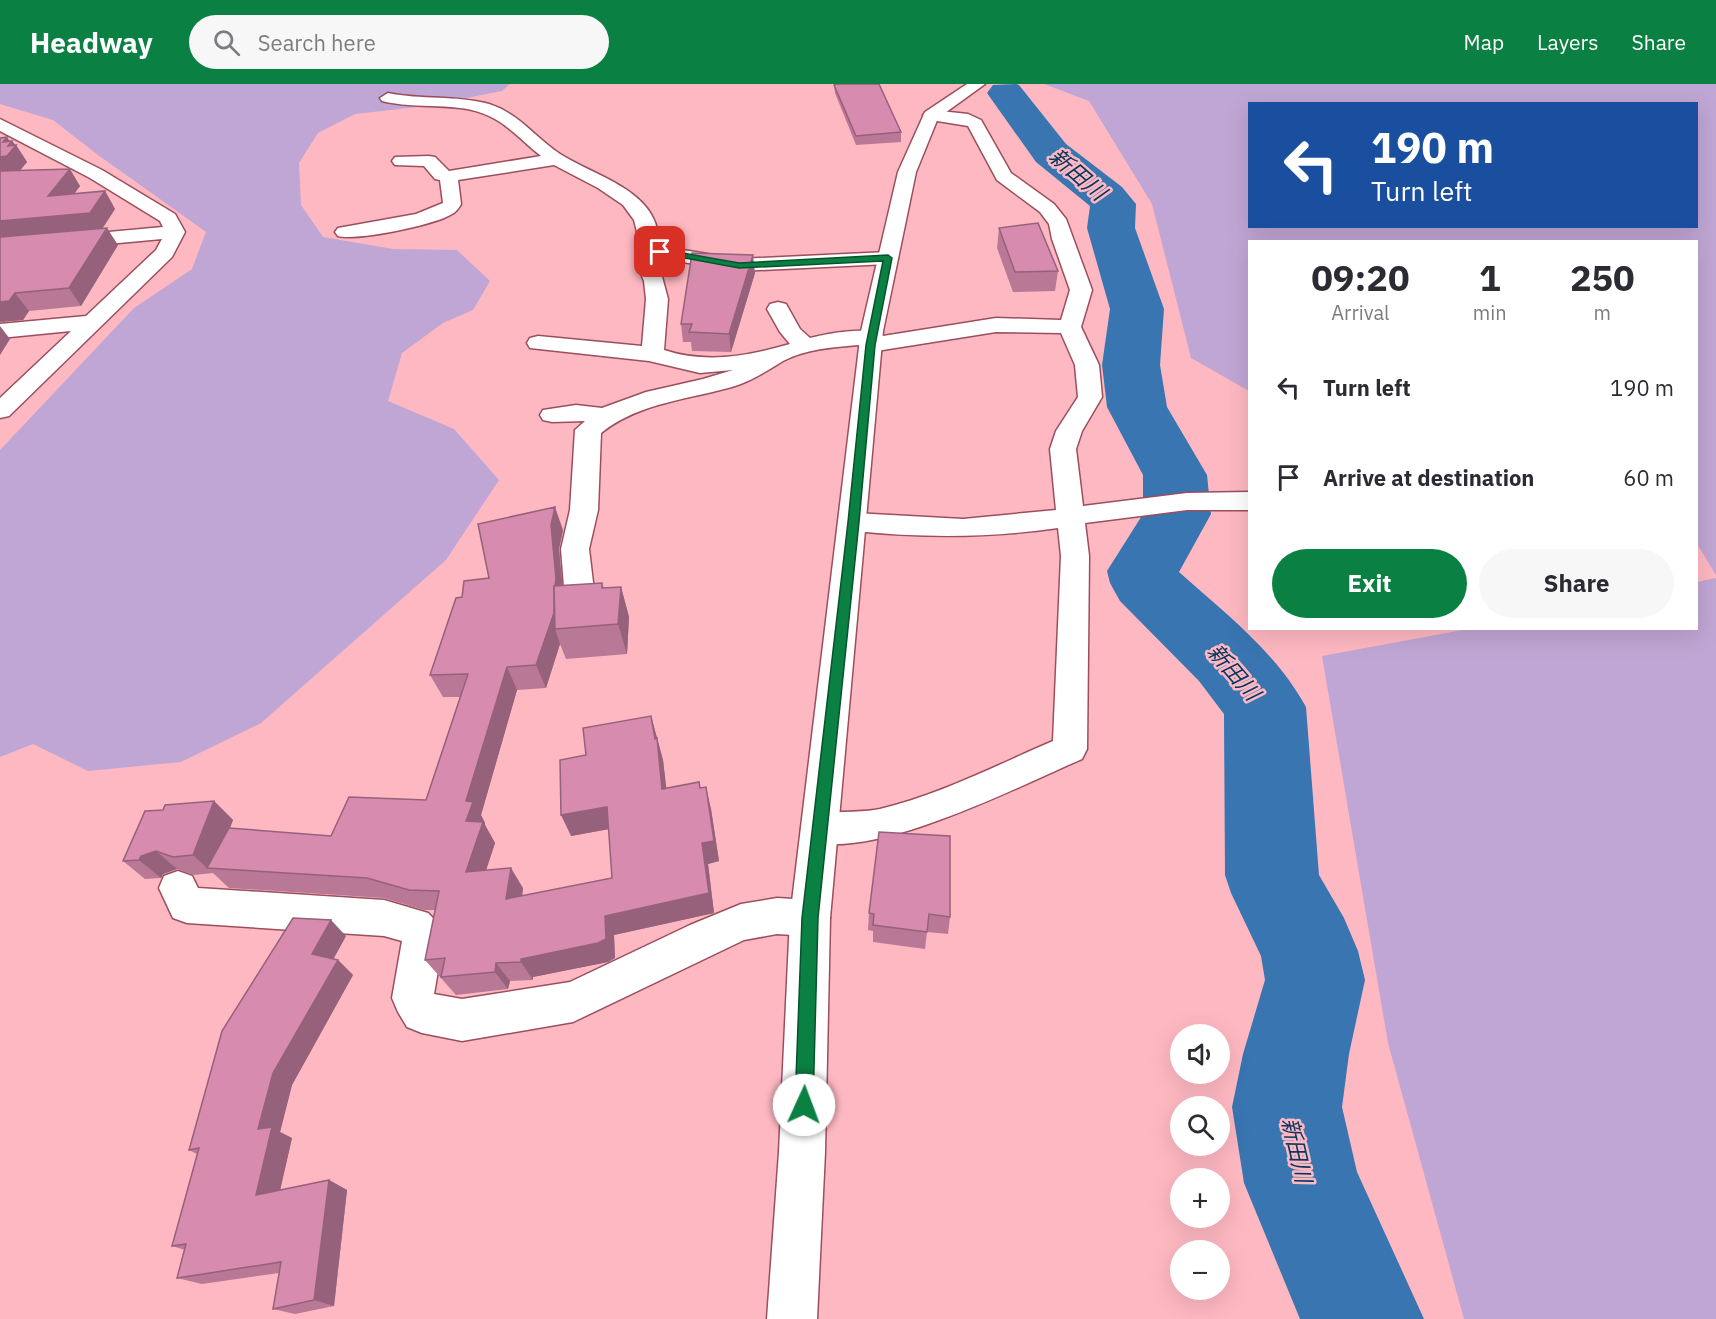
<!DOCTYPE html>
<meta charset="utf-8">
<style>
body{margin:0;font-family:"IBM Plex Sans","Noto Sans JP",sans-serif;background:#f7f7f7;color:#2b2b33;height:100vh;display:flex;flex-direction:column;font-size:22px;white-space:nowrap}
*{box-sizing:border-box;margin:0}
p{font-size:20px;color:#7c7c81}
.icon{flex:none;width:33px;height:33px;fill:none;stroke:currentColor;stroke-width:2;stroke-linecap:round;stroke-linejoin:round}
.map{position:relative;flex:1;overflow:hidden}
.sheet{position:absolute;left:1248px;top:156px;width:450px;height:390px;display:flex;flex-direction:column;background:#fff;border-radius:0px;box-shadow:0 6px 24px #0002}
.sheet>*{flex:none}
.banner{position:absolute;left:1248px;top:18px;width:450px;height:126px;border-radius:0px;box-shadow:0 6px 24px #0002;background:#1a4fa0;color:#fff;overflow:hidden}
.controls{position:absolute;left:1170px;top:940px;display:grid;gap:12px}
.controls a{display:grid;place-items:center;width:60px;height:60px;border-radius:50%;background:#fff;box-shadow:0 6px 24px #0002;font-size:30px}
.pin{position:absolute;display:grid;place-items:center;width:51px;height:51px;color:#fff;margin:-26px;border-radius:12px;box-shadow:0 3px 9px #0006}
.me{position:absolute;width:66px;margin:-33px;rotate:2deg;stroke-linejoin:round;filter:drop-shadow(0 0 4px #0008)}
.turn{display:flex;align-items:center;gap:21px;height:126px;padding:0 24px;font-size:27px}
.turn .icon{width:78px;height:78px;stroke-width:2.5}
.turn b{display:block;font-size:42px;line-height:51px}
.eta{display:flex;justify-content:space-evenly;align-items:center;height:102px;text-align:center}
.eta b{font-size:36px;font-weight:800;line-height:42px}
.button{display:flex;gap:12px;margin-top:auto;padding:12px 24px}
.button a{flex:1;height:69px;border-radius:36px;background:#0b8043;color:#fff;font-size:24px;font-weight:800;line-height:69px;text-align:center}
.button a+a{background:#f7f7f7;color:#2b2b33}
ul{padding:0;list-style:none}
li{display:flex;align-items:center;gap:18px;height:90px;padding:0 24px}
li div{flex:1}
li b{display:block;font-size:22px}
li em{font-style:normal}
header{display:flex;align-items:center;gap:36px;box-sizing:border-box;height:84px;padding:0 30px;background:#0b8043;color:#fff}
header strong{font-size:28px}
nav{display:flex;gap:33px;margin-inline-start:auto;font-size:21px}
.search{width:420px;height:54px;background:#f7f7f7;display:flex;align-items:center;gap:15px;box-sizing:border-box;padding:0 21px;border-radius:33px;color:#7c7c81;font-size:22px}
.map>svg:first-child{display:block}
.green{fill:#c0a6d4;fill-rule:evenodd}
.lines{fill:none;stroke-linecap:round;stroke-linejoin:round}
.river{fill:#3875b1;fill-rule:evenodd}
.street-casing{stroke:#9b4f5d;stroke-width:3}
.secondary-casing{stroke:#9b4f5d;stroke-width:3}
.street{fill:#fff;fill-rule:evenodd}
.secondary{fill:#fff;fill-rule:evenodd}
.wall{fill:#b87896}
.shaded-wall{fill:#96617a}
.building{fill:#d68baf;stroke:#96617a;stroke-width:1.5}
.route{fill:#0b8043;stroke:#07532c;stroke-width:1.5}
.labels{text-anchor:middle;stroke-width:5;stroke-linejoin:round;paint-order:stroke}
.water-label{font-size:22px;font-style:italic;fill:#083760;stroke:#feb8c2}
</style>
<header>
<strong>Headway</strong>
<div class="search"><svg class="icon" aria-label="search" viewBox="0 0 24 24"><circle cx="10" cy="10" r="6"/><path d="M15 15l6 6"/></svg>Search here</div>
<nav><a>Map</a><a>Layers</a><a>Share</a></nav>
</header>
<div class="map">
<svg width="1716" height="1235" viewBox="0 0 1716 1235">
<rect width="100%" height="100%" fill="#feb8c2"/>
<g class="green">
<path d="M0,0H510L502,7L426,22L355,30L318,49L299,79L301,121L323,153L393,165L457,166L490,197L473,226L443,239L402,269L388,317L454,345L499,396L446,476L261,639L181,678L88,687L33,660L0,673V366L134,224L192,185L206,148L98,71L53,36L0,20Z"/>
<path d="M1044,0H1716V491L1697,460L1696,158H1250L1249,307L1191,274L1152,120L1089,17ZM1250,20H1696V142H1250Z"/>
<path d="M1716,494V1235H1464L1388,959L1322,572L1468,545L1696,544L1697,498Z"/>
</g>
<g class="lines">
<path class="river" d="M1016,0L1019,1L1066,60L1122,103L1136,120L1135,144L1164,225L1160,281L1167,323L1207,391L1211,430L1179,488C1225,529 1276,568 1306,623L1319,791L1344,834L1358,867L1365,896L1349,970L1342,1023L1357,1088L1424,1235H1300L1244,1099L1232,1023L1243,970L1265,896L1261,872L1231,809L1225,791L1224,630L1199,597L1120,517L1110,499L1107,487L1143,430V391L1107,323L1102,281L1110,225L1087,144L1090,122L1036,78L987,9L993,1Z"/>
<g class="street-casing">
<g id="street">
<path d="M388,9C421,16 456,11 489,20C518,29 536,54 560,70C596,93 663,108 658,162L739,175L888,168L895,170L898,174L895,178L888,180L739,187L657,174L668,215L664,266C707,280 748,272 790,260L780,248L767,225L770,220L778,218L786,220L800,245L810,254C825,250 871,241 883,252L996,234L1061,236L1070,206L1052,155L1049,140L1040,128L997,96L968,42L931,36L923,31L931,26L968,30L981,36L1011,89L1054,120L1066,135L1092,206L1081,243L1099,281L1102,313L1082,347L1076,365L1083,422L1187,409L1250,408V426H1187L1085,439L1089,472L1087,665L1082,675C1019,702 871,779 806,756L801,745L806,734C830,725 855,730 880,725C939,711 997,681 1053,657L1061,472L1058,444C989,454 923,454 854,447L844,444L840,438L844,432L854,429L963,435L1056,426L1050,365L1056,347L1078,313L1075,281L1061,249L996,248L870,268L862,266L859,261C834,263 805,265 783,277C768,286 755,295 738,301C691,316 641,317 601,349L598,426L589,465L595,515L591,523L580,526L569,523L565,515L561,465L570,426L575,346L585,337L552,338L543,336L540,331L543,326L576,321L602,324L646,308L703,295L733,286L700,289L649,277L530,264L527,259L530,254L538,252L642,262L646,215L644,197L637,180L638,152L634,136L623,121L598,104L554,81L458,96L461,120C459,124 456,128 452,130C435,141 357,157 338,152L335,148L338,144L416,130L443,119L440,96L435,95L424,82L395,81L392,77L395,73L429,72L435,73L449,87L541,72C524,59 509,41 489,32C459,17 416,26 382,17L380,14Z"/>
<path d="M0,35L102,86L175,130L185,148L172,173L9,332L0,334V314L71,247L0,254V240L86,232L156,166L162,155L0,170V158L163,143L160,137L90,94L0,47Z"/>
<path d="M178,787L192,792L198,804L384,816L428,829L438,839L444,852L434,910L462,915L570,898L690,841L741,820L777,814L810,816L824,821L830,834L824,847L810,852L777,850L744,856L573,938L462,957L422,949L407,943L398,928L392,914L402,857L384,852L187,839L173,834L159,804L164,792Z"/>
</g>
</g>
<g class="secondary-casing">
<path id="secondary" d="M967,0H985L938,34L916,88L883,247L830,834L825,1068L817,1235H767L779,1068L790,834L861,247L898,88L925,28Z"/>
</g>
<use href="#street" class="street"/>
<use href="#secondary" class="secondary"/>
</g>
<g class="wall">
<path d="M834,1L901,48V58L856,61L835,9Z"/>
<path d="M0,54L10,57H12L15,61H16L27,78L20,86L80,102L74,110L105,107L115,125L103,144L118,161L81,222L29,227L23,236L0,238Z"/>
<path d="M999,144L1058,187L1055,207L1013,208L997,164Z"/>
<path d="M755,189L731,268L692,267L691,258H683L681,240Z"/>
<path d="M563,446L559,465L562,502L602,499L604,504L621,503L629,533L627,570L566,575L560,560L546,604L517,606L481,731L485,739V741L495,759L486,786L523,804L522,812L612,794L609,745L571,752L586,671L651,632L663,676L666,704H701L711,725L719,777L708,780L714,829L614,851L615,874L608,878L533,893V896L510,897L508,905L456,911L425,876L435,826H424L384,814L229,804L213,789L194,791L177,785L163,790L161,794L145,795L123,777L163,726L214,717L233,736L229,745L331,752L426,716L460,613H443L430,591L462,513L489,494Z"/>
<path d="M879,748L950,833L948,850L927,848L925,865L873,858V847L868,846L869,829Z"/>
<path d="M346,852L333,875L338,876L353,891L292,1001L280,1048L292,1054L280,1106L329,1096L347,1106L334,1222L295,1230L273,1225L279,1189L202,1200L177,1194L185,1166L172,1162L197,1070L189,1066Z"/>
</g>
<g class="shaded-wall">
<path d="M7,53L11,59L12,57L16,62V61L27,78L18,89L0,91V73L3,58Z"/>
<path d="M70,85L80,102L59,130L48,112Z"/>
<path d="M105,107L115,125L101,146L0,156V137Z"/>
<path d="M107,144L118,161L81,222L69,204Z"/>
<path d="M753,171L755,189L731,268L729,250Z"/>
<path d="M15,209L29,227L23,236L0,238V218Z"/>
<path d="M0,242L10,255L0,271Z"/>
<path d="M555,423L563,446L559,465L564,517L555,545L560,560L546,604L536,581L551,441Z"/>
<path d="M621,503L629,533L627,570L618,540Z"/>
<path d="M507,583L517,606L481,731L485,739V741L495,759L479,808L466,788V717Z"/>
<path d="M651,632L663,676L669,726L662,705Z"/>
<path d="M706,703L711,725L719,777L708,780L714,829L614,851L615,874L608,878L533,893V896L521,878V875L605,832L702,759Z"/>
<path d="M214,717L233,736L215,784H207L193,771Z"/>
<path d="M607,723L615,744L571,752L561,731Z"/>
<path d="M156,767L177,785L163,790L161,794L139,776L141,772Z"/>
<path d="M511,784L523,804L519,835L506,815Z"/>
<path d="M331,836L346,852L328,885L312,870Z"/>
<path d="M338,876L353,891L292,1001L280,1048L292,1054L277,1120L256,1111L258,1045L273,989Z"/>
<path d="M496,879L510,897L508,905L495,888Z"/>
<path d="M329,1096L347,1106L334,1222L314,1216Z"/>
</g>
<g class="building">
<path d="M837,0H879L901,48L856,52L834,1Z"/>
<path d="M7,53L3,58L12,57L8,62L16,61L7,72L0,73V54Z"/>
<path d="M70,85L48,112L105,107L90,129L0,137V87Z"/>
<path d="M1038,139L1058,187L1015,188L999,144Z"/>
<path d="M107,144L69,204L15,209L9,217L0,218V153Z"/>
<path d="M692,169L753,171L729,250L689,248L692,240H681Z"/>
<path d="M555,423L551,441L556,494L555,502H554V529L536,581L507,583L466,717L473,718L466,737L483,738L466,788L511,784L506,815L612,794L607,723L561,731L560,676L586,671L583,644L651,632L655,655L657,654L662,705L699,698L700,704L706,703L714,757L702,759L709,809L605,832L606,855L598,859L521,875V878L496,879L495,888L441,893L445,874L425,876L439,807L409,806L367,794L207,784L229,744L331,752L349,713L426,716L468,590L430,591L456,514L462,513L464,497L489,494L478,440Z"/>
<path d="M602,499V504L621,503L618,540L555,545L554,502Z"/>
<path d="M214,717L193,771L173,773L156,767L141,772L139,776L123,777L145,727L163,726L165,721Z"/>
<path d="M879,748L950,752V833L929,830L927,848L873,841L874,830L869,829Z"/>
<path d="M293,834L331,836L312,870L338,876L273,989L258,1045L272,1043L256,1111L329,1096L314,1216L273,1225L281,1178L177,1194L186,1160L172,1162L199,1064L189,1066L222,947Z"/>
</g>
<path class="route" d="M660,165L739,179L888,171L892,174L875,261L859,438L818,834L813,1021L810,1027L804,1030L797,1027L795,1021L802,834L848,438L866,261L883,177L739,184L658,169V166Z"/>
<g class="labels">
<g class="water-label">
<text transform="translate(1078 90) rotate(41)" y="8">新田川</text>
<text transform="translate(1234 588) rotate(49)" y="8">新田川</text>
<text transform="translate(1297 1066) rotate(77)" y="8">新田川</text>
</g>
</g>
</svg>
<div class="controls">
<a><svg class="icon" aria-label="sound" viewBox="0 0 24 24"><path d="M4 9h4l5-4v14l-5-4H4zM17 9q2 3 0 6"/></svg></a>
<a><svg class="icon" aria-label="search" viewBox="0 0 24 24"><circle cx="10" cy="10" r="6"/><path d="M15 15l6 6"/></svg></a>
<a>+</a>
<a>−</a>
</div>
<div class="pin" style="left:660px;top:168px;background:#d93025"><svg class="icon" aria-label="arrive" viewBox="0 0 24 24"><path d="M6 21V4h12l-3 4 3 4H6"/></svg></div>
<svg class="me" style="left:804px;top:1021px" viewBox="-20 -20 40 40"><circle r="19" fill="#fff"/><path d="M0-13L10 11 0 6-10 11z" fill="#0b8043"/></svg>
<div class="banner">
<div class="turn"><svg class="icon" aria-label="left" viewBox="0 0 24 24"><path d="M17 20v-9H6M10 6l-5 5 5 5"/></svg><div><b>190 m</b>Turn left</div></div>
</div>
<section class="sheet">
<div class="eta">
<div><b>09:20</b><p>Arrival</p></div>
<div><b>1</b><p>min</p></div>
<div><b>250</b><p>m</p></div>
</div>
<ul>
<li><svg class="icon" aria-label="left" viewBox="0 0 24 24"><path d="M17 20v-9H6M10 6l-5 5 5 5"/></svg><div><b>Turn left</b></div><em>190 m</em></li>
<li><svg class="icon" aria-label="arrive" viewBox="0 0 24 24"><path d="M6 21V4h12l-3 4 3 4H6"/></svg><div><b>Arrive at destination</b></div><em>60 m</em></li>
</ul>
<div class="button"><a>Exit</a><a>Share</a></div>
</section>
</div>
